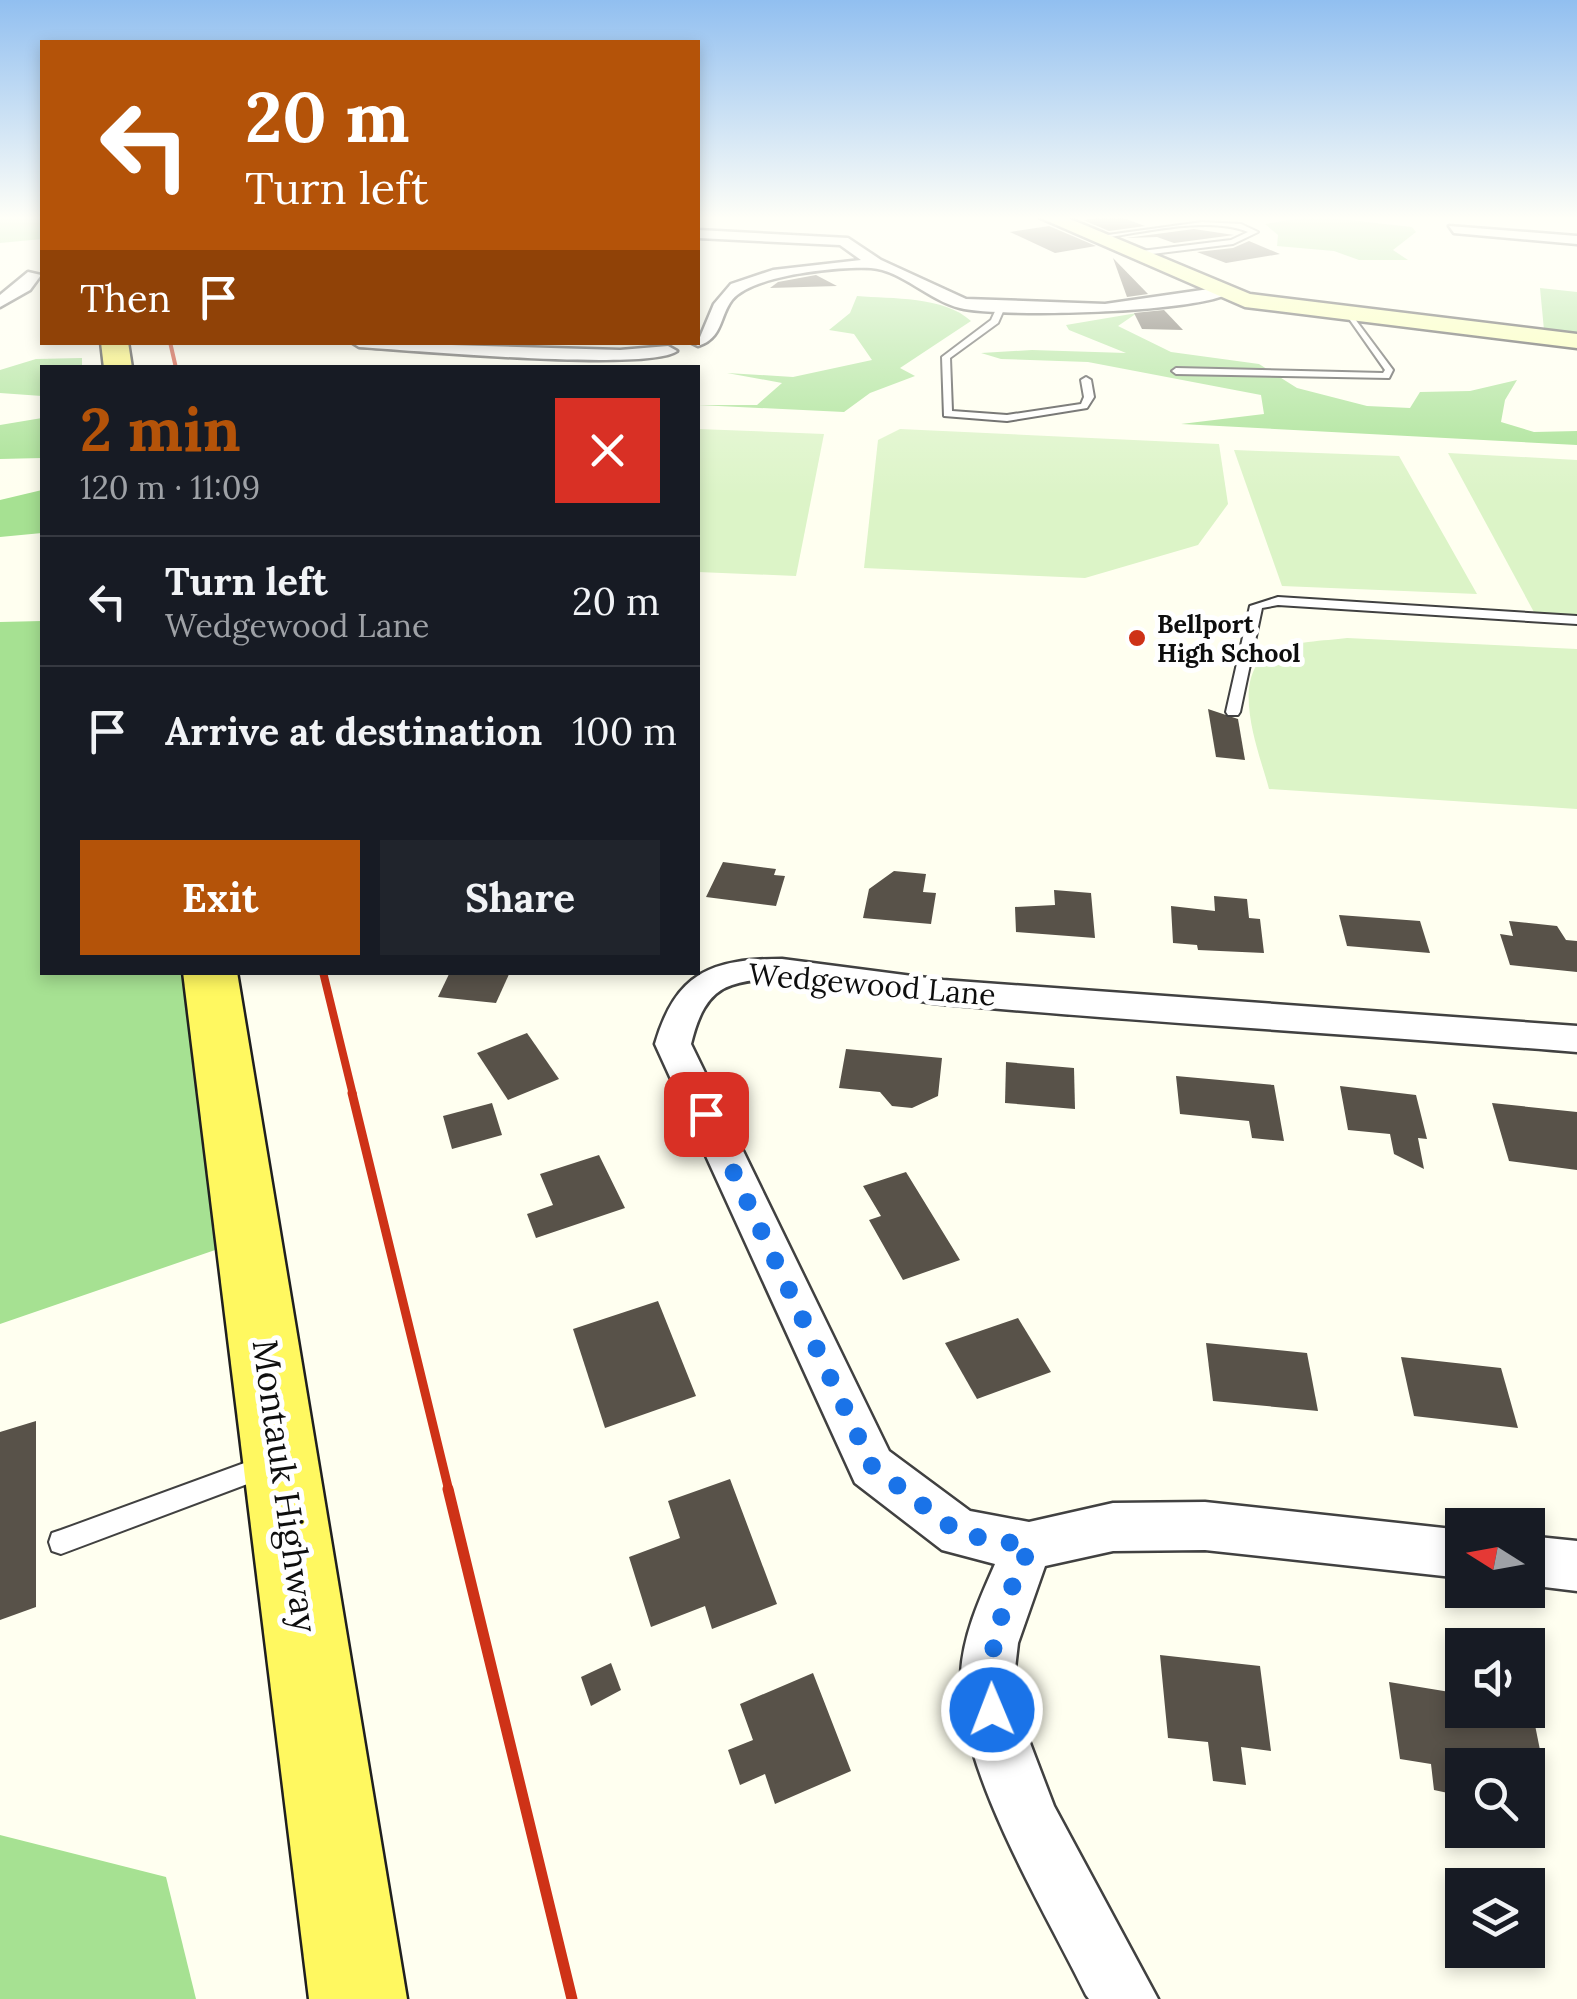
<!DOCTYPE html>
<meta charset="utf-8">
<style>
body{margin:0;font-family:Lora,serif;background:#20242c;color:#f1f3f6;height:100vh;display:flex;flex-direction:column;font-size:38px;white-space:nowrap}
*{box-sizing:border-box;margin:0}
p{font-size:32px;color:#9ea1a6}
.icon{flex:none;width:55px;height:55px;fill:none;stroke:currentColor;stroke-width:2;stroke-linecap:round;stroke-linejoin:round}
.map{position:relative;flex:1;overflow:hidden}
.side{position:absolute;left:40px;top:365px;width:660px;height:610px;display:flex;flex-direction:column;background:#171b24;border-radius:0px;box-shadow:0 5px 15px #0003}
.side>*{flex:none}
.top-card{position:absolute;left:40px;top:40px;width:660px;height:305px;border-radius:0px;box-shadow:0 5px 15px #0003;background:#b45309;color:#fff;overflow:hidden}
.needle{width:65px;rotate:281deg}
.controls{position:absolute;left:1445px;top:1508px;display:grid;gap:20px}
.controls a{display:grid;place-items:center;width:100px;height:100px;border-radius:0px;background:#171b24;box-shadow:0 5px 15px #0003;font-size:50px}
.pin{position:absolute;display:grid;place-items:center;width:85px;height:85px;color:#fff;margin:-42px;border-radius:20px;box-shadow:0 5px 15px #0006}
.me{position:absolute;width:110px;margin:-55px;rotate:359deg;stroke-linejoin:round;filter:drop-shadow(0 0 8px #0008)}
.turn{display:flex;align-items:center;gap:35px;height:210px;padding:0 40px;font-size:45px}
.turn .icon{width:130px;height:130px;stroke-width:2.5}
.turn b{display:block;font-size:70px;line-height:85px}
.then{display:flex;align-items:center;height:95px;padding:0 40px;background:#0003;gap:20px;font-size:38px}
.round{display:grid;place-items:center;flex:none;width:105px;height:105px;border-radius:0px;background:#20242c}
.summary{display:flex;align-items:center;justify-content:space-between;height:170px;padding:0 40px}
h1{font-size:60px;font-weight:700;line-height:75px;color:#b45309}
.button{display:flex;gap:20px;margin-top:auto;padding:20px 40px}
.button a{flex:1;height:115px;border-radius:0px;background:#b45309;color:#fff;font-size:40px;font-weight:700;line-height:115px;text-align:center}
.button a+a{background:#20242c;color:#f1f3f6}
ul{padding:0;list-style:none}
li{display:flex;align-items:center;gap:30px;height:130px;padding:0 40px;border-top:2px solid #363941}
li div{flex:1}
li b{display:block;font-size:38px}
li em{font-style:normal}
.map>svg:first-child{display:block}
.forest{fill:#a6e192}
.pitch{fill:#dcf4c7}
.building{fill:#585249}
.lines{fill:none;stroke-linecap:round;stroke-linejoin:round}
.service-casing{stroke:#414141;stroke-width:4}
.minor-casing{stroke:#414141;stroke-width:5}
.secondary-casing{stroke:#303030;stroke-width:5}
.primary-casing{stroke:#1f1f1f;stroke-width:5}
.service{fill:#fff;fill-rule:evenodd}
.minor{fill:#fff;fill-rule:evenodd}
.secondary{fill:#f8ffab;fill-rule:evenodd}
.primary{fill:#fff860;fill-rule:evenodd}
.rail-far3{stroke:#ce3217;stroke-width:4}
.rail-far2{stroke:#ce3217;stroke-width:8}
.rail-far1{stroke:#ce3217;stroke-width:9}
.rail{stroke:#ce3217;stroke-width:11}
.route{stroke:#1a73e8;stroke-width:18;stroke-dasharray:0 32.4}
.poi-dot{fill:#ce3217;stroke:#fff;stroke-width:4}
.labels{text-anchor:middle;stroke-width:10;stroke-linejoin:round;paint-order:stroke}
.far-poi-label{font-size:25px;font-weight:bold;fill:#0e0e0e;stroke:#fff;text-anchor:start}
.street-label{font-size:30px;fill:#0e0e0e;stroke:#fff}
.near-street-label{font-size:35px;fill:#0e0e0e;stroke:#fff}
</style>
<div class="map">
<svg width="1577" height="1999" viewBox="0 0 1577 1999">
<rect width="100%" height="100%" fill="#fffff0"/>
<g class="forest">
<path d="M0,216H42V239L0,243Z"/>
<path d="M1313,216L1412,227L1416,232L1393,250L1408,260H1359L1334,251L1277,246L1278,235L1265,224Z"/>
<path d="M1540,288L1577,292V333L1544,330Z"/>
<path d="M857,296C892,299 944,296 971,321L900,368L915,376L870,393L844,412L698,405H757L782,383L727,373L793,377L872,360L854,334L829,330L850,313Z"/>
<path d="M1137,313L1118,326L1171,352L1259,364L1297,388L1367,406L1410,408L1420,392L1470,391L1517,380L1505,400L1501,422L1534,432L1577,431V445L1181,424L1264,414L1261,395L1088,362L1001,359L981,353L1032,350L1126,353L1069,330L1066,325Z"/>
<path d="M82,358V367L42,368V396L0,393V370L36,359Z"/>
<path d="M42,418V458L0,459V425Z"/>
<path d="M42,490V533L0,537V500Z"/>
<path d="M42,621V972L210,973L250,1238L0,1324V622Z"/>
<path d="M0,1835L166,1877L196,1999H0Z"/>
</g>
<g class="pitch">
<path d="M698,429L824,434L796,576L698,572Z"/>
<path d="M900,429L1219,444L1228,504L1198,545L1085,578L864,568L878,440Z"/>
<path d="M1234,450L1399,456L1477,594L1282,586Z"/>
<path d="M1448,453L1577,460V616L1535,614Z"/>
<path d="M1347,638L1577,649V809L1269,789C1260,754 1227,676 1271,652C1291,641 1325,641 1347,638Z"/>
</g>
<g class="building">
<path d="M1111,216H1118L1145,226L1109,231L1083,220Z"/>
<path d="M1049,226L1096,246L1055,253L1010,232Z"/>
<path d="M1194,229L1234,235L1174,243L1157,237L1126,238Z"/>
<path d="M1249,241L1280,254L1226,263L1197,252L1233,248Z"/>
<path d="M1113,258L1148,294L1127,297Z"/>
<path d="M816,275L837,286L770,288L778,282Z"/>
<path d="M1164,310L1183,330L1142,329L1134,313Z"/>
<path d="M1208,709L1238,719L1245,760L1216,757Z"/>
<path d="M723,862L776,869L774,875L785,876L776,906L706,897Z"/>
<path d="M894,871L926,874L923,892L936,893L931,924L863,918L869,889Z"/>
<path d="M1054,890L1091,893L1095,938L1016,932L1015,907L1055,905Z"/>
<path d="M1214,896L1247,899L1249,918L1260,919L1264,953L1198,950L1197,945L1173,943L1171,906L1215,911Z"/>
<path d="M1339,915L1420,921L1430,953L1347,946Z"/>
<path d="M1509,921L1557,926L1566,940L1577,941V972L1510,965L1500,934L1513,936Z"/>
<path d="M450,972H510L496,1003L438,997Z"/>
<path d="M527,1033L559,1079L508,1100L477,1053Z"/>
<path d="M846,1049L942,1058L938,1096L912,1108L892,1106L880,1092L839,1088Z"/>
<path d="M1006,1062L1074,1068L1075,1109L1005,1103Z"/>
<path d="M1176,1076L1274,1085L1284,1141L1252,1138L1249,1121L1180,1114Z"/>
<path d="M1340,1086L1416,1095L1427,1139L1418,1138L1424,1169L1394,1154L1390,1134L1348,1130Z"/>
<path d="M492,1103L502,1135L452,1149L443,1116Z"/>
<path d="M1492,1103L1577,1112V1170L1509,1161Z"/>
<path d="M599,1155L625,1208L536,1238L527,1214L553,1205L540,1174Z"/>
<path d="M906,1172L960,1260L903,1280L869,1220L881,1216L863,1186Z"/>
<path d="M658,1301L696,1396L605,1428L573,1329Z"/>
<path d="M1018,1318L1051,1372L977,1399L945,1343Z"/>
<path d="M1206,1343L1307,1353L1318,1411L1213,1401Z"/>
<path d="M1401,1357L1501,1368L1518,1428L1414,1416Z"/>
<path d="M36,1421V1607L0,1620V1432Z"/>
<path d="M730,1479L777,1604L712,1629L705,1606L651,1627L629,1557L680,1538L668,1501Z"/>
<path d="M1160,1655L1260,1666L1271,1751L1241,1747L1246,1785L1213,1781L1208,1742L1168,1738Z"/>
<path d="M611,1663L621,1690L591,1706L581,1677Z"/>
<path d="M813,1673L851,1771L775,1804L765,1774L740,1785L728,1750L753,1740L740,1704Z"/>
<path d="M1389,1682L1462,1694V1710H1532L1543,1765H1462V1796L1434,1790L1431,1764L1400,1759Z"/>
</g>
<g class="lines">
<g class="service-casing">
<g id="service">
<path d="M1202,222L1241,224L1258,232L1233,244L1136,256L1133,252L1231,240L1248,232C1209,215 1139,233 1097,239L1093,237Z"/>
<path d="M998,305L1005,307L998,323L950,358L952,411L1007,415L1081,404L1084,397L1081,380L1086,377L1091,380L1094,397L1087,408L1007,421L944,416L942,357L991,320Z"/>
<path d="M1349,311L1393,370L1389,378L1176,374L1172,371L1176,368L1383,373L1385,370L1345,313Z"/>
<path d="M1278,597L1577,616V624L1278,605L1262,608L1240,712L1238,715H1228L1226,712L1250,606Z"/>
<path d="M266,1455L274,1458L278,1466L274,1474L61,1554L52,1551L49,1542L52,1533L61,1530Z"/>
</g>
</g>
<g class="minor-casing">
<g id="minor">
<path d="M1449,226L1577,236V244L1454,233Z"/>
<path d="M698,230L848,238L881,260L966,299L1105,304L1223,287L1231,292C1202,313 1000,318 960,308C930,301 901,270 871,268C840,266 752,275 732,300C719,317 723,338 698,346L690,342H698L714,304L731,284L773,270L861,260L840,245L698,238Z"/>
<path d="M28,272L41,275L30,290L0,307V295Z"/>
<path d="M351,342L620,350L668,346L677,351C649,372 409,350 359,347Z"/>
<path d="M782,959L943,980L1577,1026V1052C1366,1035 1154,1023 943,1004C882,998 790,966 732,985C706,993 697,1020 691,1044L889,1451L970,1511L1029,1522L1113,1503L1205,1502L1462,1530V1578L1205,1550L1113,1551L1045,1566L1018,1643L1014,1677L1017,1709L1054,1806L1158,1999H1089L1086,1995C1045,1911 956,1766 961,1674C963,1635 980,1598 995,1564L942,1550L855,1483L655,1044C676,972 712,959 782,959Z"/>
<path d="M1528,1536L1577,1541V1591L1528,1585Z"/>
</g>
</g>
<g class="secondary-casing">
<path id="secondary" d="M1036,216H1063L1250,294L1577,334V348L1245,307Z"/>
</g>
<g class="primary-casing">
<g id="primary">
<path d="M101,342H128L132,368H104Z"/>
<path d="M183,972H237L407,1999H309Z"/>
</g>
</g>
<use href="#service" class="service"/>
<use href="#minor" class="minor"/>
<use href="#secondary" class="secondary"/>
<use href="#primary" class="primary"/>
<path class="rail-far3" d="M170,342L176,368"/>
<path class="rail-far2" d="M323,972L353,1095"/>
<path class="rail-far1" d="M352,1093L449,1491"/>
<path class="rail" d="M448,1489L572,1999"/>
</g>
<linearGradient id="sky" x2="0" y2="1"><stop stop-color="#91bff0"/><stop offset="0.44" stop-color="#fffff8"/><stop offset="1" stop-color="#fffff8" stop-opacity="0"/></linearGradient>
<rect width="1577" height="496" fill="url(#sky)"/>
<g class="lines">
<path class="route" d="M706,1114L872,1466L960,1534L1030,1546C1005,1601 984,1649 992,1710"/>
</g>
<circle class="poi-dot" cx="1137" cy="638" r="10"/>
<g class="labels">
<g class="far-poi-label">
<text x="1157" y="633">Bellport<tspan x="1157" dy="29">High School</tspan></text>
</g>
<g class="street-label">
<text transform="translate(872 985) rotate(5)" y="10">Wedgewood Lane</text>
</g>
<g class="near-street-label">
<text transform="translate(285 1486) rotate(82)" y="12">Montauk Highway</text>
</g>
</g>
</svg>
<div class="controls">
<a><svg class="needle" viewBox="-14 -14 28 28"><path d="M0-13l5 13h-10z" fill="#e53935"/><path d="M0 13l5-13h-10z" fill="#9ea1a6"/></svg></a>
<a><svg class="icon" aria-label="sound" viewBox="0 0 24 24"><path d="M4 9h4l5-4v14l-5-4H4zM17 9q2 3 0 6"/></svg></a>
<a><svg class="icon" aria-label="search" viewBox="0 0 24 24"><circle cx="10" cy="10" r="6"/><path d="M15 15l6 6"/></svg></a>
<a><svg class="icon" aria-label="layers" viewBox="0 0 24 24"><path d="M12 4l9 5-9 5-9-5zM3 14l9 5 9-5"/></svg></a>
</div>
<div class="pin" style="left:706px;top:1114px;background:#d93025"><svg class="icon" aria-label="arrive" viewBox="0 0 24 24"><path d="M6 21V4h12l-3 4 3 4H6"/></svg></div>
<svg class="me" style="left:992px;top:1710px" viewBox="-20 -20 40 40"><circle r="17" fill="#1a73e8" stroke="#fff" stroke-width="3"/><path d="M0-11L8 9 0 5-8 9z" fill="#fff"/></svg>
<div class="top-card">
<div class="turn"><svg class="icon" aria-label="left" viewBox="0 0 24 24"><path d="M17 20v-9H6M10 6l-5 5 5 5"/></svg><div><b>20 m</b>Turn left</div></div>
<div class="then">Then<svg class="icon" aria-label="arrive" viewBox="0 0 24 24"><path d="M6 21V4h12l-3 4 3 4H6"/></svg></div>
</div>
<section class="side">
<div class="summary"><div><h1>2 min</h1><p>120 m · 11:09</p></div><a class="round" style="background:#d93025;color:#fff"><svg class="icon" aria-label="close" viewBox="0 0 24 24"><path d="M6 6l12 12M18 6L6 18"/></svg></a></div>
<ul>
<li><svg class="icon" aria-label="left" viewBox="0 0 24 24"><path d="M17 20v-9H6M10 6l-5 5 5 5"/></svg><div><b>Turn left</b><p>Wedgewood Lane</p></div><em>20 m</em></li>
<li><svg class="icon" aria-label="arrive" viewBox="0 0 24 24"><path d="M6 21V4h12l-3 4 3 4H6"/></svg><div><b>Arrive at destination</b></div><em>100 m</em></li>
</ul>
<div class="button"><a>Exit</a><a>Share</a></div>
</section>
</div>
